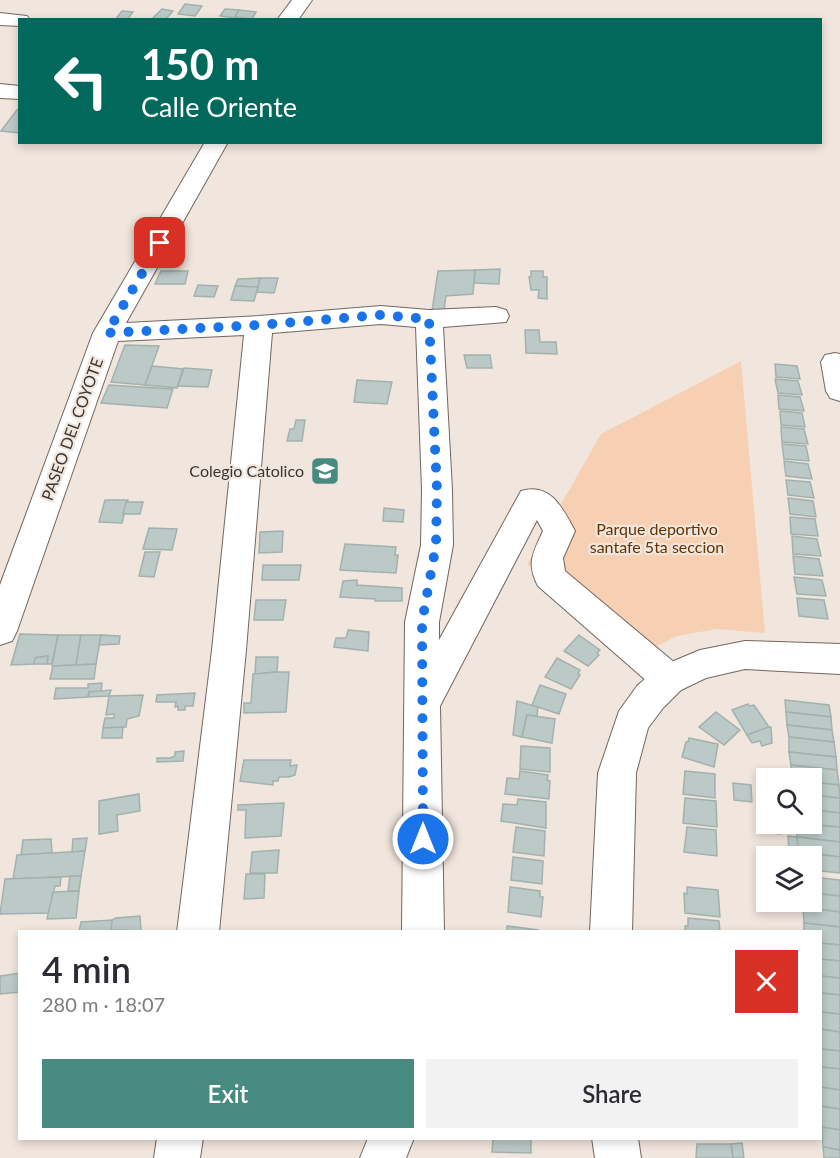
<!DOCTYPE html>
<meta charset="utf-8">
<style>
body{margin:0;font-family:Lato,sans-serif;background:#f2f2f3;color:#2b2b33;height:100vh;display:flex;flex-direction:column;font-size:22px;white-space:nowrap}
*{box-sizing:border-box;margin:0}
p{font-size:20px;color:#7c7c81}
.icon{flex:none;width:33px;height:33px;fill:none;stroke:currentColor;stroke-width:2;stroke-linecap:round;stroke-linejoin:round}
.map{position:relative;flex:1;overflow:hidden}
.sheet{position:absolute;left:18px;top:930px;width:804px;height:210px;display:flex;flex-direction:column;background:#fff;border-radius:0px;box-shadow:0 3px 9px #0003}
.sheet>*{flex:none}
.hud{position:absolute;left:18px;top:18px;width:804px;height:126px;border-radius:0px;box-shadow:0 3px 9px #0003;background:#00695c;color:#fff;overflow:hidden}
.controls{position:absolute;left:756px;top:768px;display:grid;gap:12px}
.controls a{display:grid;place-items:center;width:66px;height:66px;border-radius:0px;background:#fff;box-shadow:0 3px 9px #0003;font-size:30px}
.pin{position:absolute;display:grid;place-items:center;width:51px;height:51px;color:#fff;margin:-26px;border-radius:12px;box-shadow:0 3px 9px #0006}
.me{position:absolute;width:66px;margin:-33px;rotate:0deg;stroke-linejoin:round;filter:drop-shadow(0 0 4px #0008)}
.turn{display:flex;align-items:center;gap:21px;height:126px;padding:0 24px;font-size:27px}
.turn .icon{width:78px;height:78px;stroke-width:2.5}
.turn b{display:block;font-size:42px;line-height:51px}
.round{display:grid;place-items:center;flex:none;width:63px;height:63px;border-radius:0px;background:#f2f2f3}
.summary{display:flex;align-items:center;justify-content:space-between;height:102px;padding:0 24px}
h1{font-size:36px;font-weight:600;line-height:45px}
.button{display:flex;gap:12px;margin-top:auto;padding:12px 24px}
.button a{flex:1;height:69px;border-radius:0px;background:#478b80;color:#fff;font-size:24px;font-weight:600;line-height:69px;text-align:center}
.button a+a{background:#f2f2f3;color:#2b2b33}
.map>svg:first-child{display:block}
.green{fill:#f7d0b3}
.building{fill:#bbcac7;stroke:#a3b1ae;stroke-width:1.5}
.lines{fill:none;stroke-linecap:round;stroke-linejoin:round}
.minor-casing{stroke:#716760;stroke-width:2}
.tertiary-casing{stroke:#716760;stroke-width:2}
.minor{fill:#fff;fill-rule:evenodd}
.tertiary{fill:#fff;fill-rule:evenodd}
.route{stroke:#1a73e8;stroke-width:10;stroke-dasharray:0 18}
.labels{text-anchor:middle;stroke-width:4.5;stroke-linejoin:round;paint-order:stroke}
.street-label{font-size:16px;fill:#3a3632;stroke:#f1e6de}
.poi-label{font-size:16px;fill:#3a3632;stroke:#f1e6de;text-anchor:end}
.park-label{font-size:16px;fill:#633300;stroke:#f1e6de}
</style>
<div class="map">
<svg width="840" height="1158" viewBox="0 0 840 1158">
<rect width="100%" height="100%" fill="#f1e6de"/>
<path class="green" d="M741,361L765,633L717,629L677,636L625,662L527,564L601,434Z"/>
<g class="building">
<path d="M185,4L202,6L195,16L178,14Z"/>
<path d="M162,9L173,11L165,20L152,19Z"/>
<path d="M225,9L239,10L235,18L220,16Z"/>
<path d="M239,10L256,12L252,19L235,17Z"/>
<path d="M122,11L133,12L127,20H115Z"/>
<path d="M20,109V133L1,131L17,110Z"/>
<path d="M500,269L499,284L474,283L475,270Z"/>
<path d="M475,270L473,294L446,296L444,311H432L438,271Z"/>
<path d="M161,271H188L185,284H155Z"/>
<path d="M531,271H543V277H547V299L538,298L539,290H531L529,277H531Z"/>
<path d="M260,278L258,287L235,286L238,279Z"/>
<path d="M260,278H278L274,293L257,292Z"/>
<path d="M198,285L218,286L214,297L194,296Z"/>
<path d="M235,286L258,287L254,301L231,300Z"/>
<path d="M525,330H539L540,342H556L557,354L526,353Z"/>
<path d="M125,345L159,346L145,385L111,382Z"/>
<path d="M464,355H490L492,368H467Z"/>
<path d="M775,364L797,366L800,379L776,377Z"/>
<path d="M152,366L183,369L177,388L145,385Z"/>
<path d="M184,368L212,370L208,387L178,386Z"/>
<path d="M775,379L798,381L802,395L778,393Z"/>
<path d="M357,380L392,382L387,404L354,402Z"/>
<path d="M109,385L173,389L167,408L101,403Z"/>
<path d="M778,395L800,397L804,411L779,409Z"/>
<path d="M780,411L802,413L805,427L781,425Z"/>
<path d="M296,420H305L302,441H287L290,429H294Z"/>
<path d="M781,427L804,429L808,444L782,442Z"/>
<path d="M782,444L806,446L809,461L784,459Z"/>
<path d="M784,461L808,464L812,479L786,476Z"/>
<path d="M786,480L810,482L814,498L788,495Z"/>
<path d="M788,498L813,501L816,517L790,514Z"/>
<path d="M105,500H128L122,523L99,522Z"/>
<path d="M126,502H143L140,514H123Z"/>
<path d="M384,508L404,510L403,522L383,521Z"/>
<path d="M790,517L815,519L818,536L791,534Z"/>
<path d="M149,528L177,529L172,550L143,549Z"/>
<path d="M283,531L282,552L259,553L260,532Z"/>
<path d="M792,536L817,539L821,556L793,554Z"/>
<path d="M345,544L396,547L395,555H398L396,573L340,570Z"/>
<path d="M145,552H160L154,577L139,576Z"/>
<path d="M793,556L819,559L823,576L795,574Z"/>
<path d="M263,565H301L299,580H262Z"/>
<path d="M794,577L822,580L826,596L797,594Z"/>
<path d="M357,580V585L402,588V601H375V599L340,597L343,581Z"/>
<path d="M797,598L824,600L828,619L799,616Z"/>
<path d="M256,600H286L283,620H254Z"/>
<path d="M348,630L369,632L368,651L334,647L336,638H346Z"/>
<path d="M20,634L58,635L52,664H47L48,656L35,658L34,664L11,665Z"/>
<path d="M58,635H81L76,665L52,666Z"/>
<path d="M81,635H101L96,664L76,665Z"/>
<path d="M101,635L120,636L119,644L99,645Z"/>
<path d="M579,635L600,650L597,653L599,655L588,666L564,651Z"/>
<path d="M48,656L47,664H34L35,658Z"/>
<path d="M256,657H278L277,672L255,674Z"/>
<path d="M557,658L580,670L578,674L580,675L571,689L545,677Z"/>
<path d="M96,664L94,679H50L53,666Z"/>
<path d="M277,672H289L286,712L244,713V703H251L253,674Z"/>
<path d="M102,683L101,692H89L88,697L54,699L56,688H88V684Z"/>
<path d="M540,685L566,694L559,714L532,705Z"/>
<path d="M111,690L109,696L88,697L89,692Z"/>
<path d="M195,693L193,706H185V710H178V706L175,707L176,702H156L157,695Z"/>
<path d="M143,695L139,716L127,719L126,727L103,728L105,718H114V714L106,715L109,696Z"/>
<path d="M785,700L829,705L831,717L786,712Z"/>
<path d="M517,701L538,707L537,716L527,715L522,737L513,735Z"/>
<path d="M748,704L749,706L754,705L769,727L747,735L732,710Z"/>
<path d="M716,712L740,730L724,745L699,727Z"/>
<path d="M786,712L831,717L832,730L787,725Z"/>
<path d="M527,715L555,719L552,743L522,737Z"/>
<path d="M787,725L832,730L834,742L789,737Z"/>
<path d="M123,727L122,738H102L103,728Z"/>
<path d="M769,727H771L772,743L762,746L760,741L752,743L747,735Z"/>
<path d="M789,737L834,742L836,757L789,752Z"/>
<path d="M689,738L718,744L714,767L682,757L686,742H688Z"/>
<path d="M521,746L550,748V772L520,769Z"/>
<path d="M184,751L183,761L157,762V758H170L175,756V752Z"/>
<path d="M789,752L836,757L837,770L791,765Z"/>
<path d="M244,760H291L290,766L297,765L295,775L289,777H279L278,781H273V785L240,781Z"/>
<path d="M791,765L837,770L839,785L812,782V778H792Z"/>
<path d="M520,771L548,775L547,780L550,781L549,799L505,794L507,778L519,779Z"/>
<path d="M685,771L715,774V798L683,794Z"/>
<path d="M812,782L839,785L840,798L812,795Z"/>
<path d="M733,783L751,785L752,802L734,800Z"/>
<path d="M139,794L140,811L117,815L118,831L99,834V801Z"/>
<path d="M812,795L840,798V813L812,810Z"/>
<path d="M685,798L716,801L717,827L683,823Z"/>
<path d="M518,799L546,802V828L501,821L503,804L517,805Z"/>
<path d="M760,802L766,803V824H779L780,834L762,832Z"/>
<path d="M284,803L281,836L245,838L246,810H238V805Z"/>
<path d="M812,810L840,813V827L808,824H812Z"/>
<path d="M796,824L840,827V842L797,837Z"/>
<path d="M516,827L545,831L544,856L513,852Z"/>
<path d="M687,827L716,830L717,856L684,852Z"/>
<path d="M788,836L797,837L799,852L789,851Z"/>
<path d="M797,837L840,842V857L799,852Z"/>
<path d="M87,838L85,851L72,852L73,839Z"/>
<path d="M51,839L52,853L21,855L23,840Z"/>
<path d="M279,850L277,873H250L252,852Z"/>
<path d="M782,850L799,852V856H782Z"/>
<path d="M85,851L81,876L13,879L17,855Z"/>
<path d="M799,852L840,857V873L812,870V856H799Z"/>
<path d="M513,857L543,861L542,884L511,880Z"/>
<path d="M246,874H265L264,898L244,899Z"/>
<path d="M70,876H81L79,891H68Z"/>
<path d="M61,877L60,886H55L49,913L0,914L5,879Z"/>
<path d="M812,877L840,880V896L812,893Z"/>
<path d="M510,887L540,891V897H543L541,917L508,912Z"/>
<path d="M687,887L718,890L720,917L685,913L684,893L687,894Z"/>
<path d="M79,891L76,918L47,919L53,892Z"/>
<path d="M812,893L840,896V912L803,907L802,902H812Z"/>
<path d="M803,907L840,912V927L804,923Z"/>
<path d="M140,916L141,931L110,930L112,920L116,918Z"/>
<path d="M688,918L719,921L720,932H685V926H688Z"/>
<path d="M112,920L111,932H79L81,922Z"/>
<path d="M804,923L840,927V945L820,943V932H804Z"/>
<path d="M507,926L538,930V932H507Z"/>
<path d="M820,943L840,945V961L820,959Z"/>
<path d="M820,959L840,961V978L820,976Z"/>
<path d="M20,973V992L0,994V976Z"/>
<path d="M820,976L840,978V995L820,993Z"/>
<path d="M820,993L840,995V1014L820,1012Z"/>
<path d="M820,1012L840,1014V1032L820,1029Z"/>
<path d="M820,1029L840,1032V1051L820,1049Z"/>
<path d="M820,1049L840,1051V1069L820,1067Z"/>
<path d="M820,1067L840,1069V1090L820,1087Z"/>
<path d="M820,1087L840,1090V1109L820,1106Z"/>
<path d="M820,1106L840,1109V1130L822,1127Z"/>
<path d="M822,1127L840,1130V1150L823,1147Z"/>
<path d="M493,1138H531V1153L492,1152Z"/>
<path d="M742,1143L744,1158H733L731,1144Z"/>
<path d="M697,1144H731L733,1158H696Z"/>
<path d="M823,1147L840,1150V1158H824Z"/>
</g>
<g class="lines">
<g class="minor-casing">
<g id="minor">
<path d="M292,0H312L298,20H277Z"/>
<path d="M0,13L27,16L30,20H20V26L0,25Z"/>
<path d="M0,84L20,86V99L0,98Z"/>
<path d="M205,142H228L126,323L259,316L381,306L429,310L496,307L506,310L509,316L506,322L443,327L452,490L453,545L439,622V640L521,491C551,482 563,509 575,531L563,558L565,571L681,668L687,679L681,690L669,694L657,690L538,586C526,563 533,553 543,531L537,520L440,706L444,932H402L405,622L421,545L422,490L416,327L381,324L272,333L246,650L219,932H177L212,650L244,335L118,341L17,631L12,641L0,645V585L93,333Z"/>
<path d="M835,353L840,354V401L830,398L826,391L821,362L825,355Z"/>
<path d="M157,1138H203L200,1158H154Z"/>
<path d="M368,1138H414L406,1158H360Z"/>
</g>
</g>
<g class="tertiary-casing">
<g id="tertiary">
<path d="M745,641L840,644V674L745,669L706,678L681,690L663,708L648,728L636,773L632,932H590L598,773L619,711L637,686L657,668L700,650Z"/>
<path d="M592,1138H638L641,1158H595Z"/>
</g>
</g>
<use href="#minor" class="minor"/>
<use href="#tertiary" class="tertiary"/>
</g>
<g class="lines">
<path class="route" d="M160,243L107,333L259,325L381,315L429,319L437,490L436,545L422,622L423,839"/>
</g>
<defs>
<g id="school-square" transform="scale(1.5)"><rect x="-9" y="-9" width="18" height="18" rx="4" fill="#478b80" stroke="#f1e6de"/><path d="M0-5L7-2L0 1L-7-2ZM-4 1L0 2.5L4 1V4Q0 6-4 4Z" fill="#fff"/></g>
</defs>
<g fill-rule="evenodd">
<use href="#school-square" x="325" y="471"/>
</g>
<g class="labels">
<g class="street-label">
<text transform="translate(72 429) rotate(-70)" y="6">PASEO DEL COYOTE</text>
</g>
<g class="poi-label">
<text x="304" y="477">Colegio Catolico</text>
</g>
<g class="park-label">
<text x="657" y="535">Parque deportivo<tspan x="657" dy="18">santafe 5ta seccion</tspan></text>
</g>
</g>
</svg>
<div class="controls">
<a><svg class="icon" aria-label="search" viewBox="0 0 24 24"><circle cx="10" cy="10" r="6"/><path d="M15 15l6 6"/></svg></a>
<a><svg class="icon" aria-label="layers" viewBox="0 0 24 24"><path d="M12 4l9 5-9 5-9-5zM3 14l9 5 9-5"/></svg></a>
</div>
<div class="pin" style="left:160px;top:243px;background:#d93025"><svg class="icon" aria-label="arrive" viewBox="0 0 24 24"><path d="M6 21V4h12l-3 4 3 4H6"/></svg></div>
<svg class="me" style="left:423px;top:839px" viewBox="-20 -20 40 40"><circle r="17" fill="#1a73e8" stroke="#fff" stroke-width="3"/><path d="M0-11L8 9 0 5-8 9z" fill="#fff"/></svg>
<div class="hud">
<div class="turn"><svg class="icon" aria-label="left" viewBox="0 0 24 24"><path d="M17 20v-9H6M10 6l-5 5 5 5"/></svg><div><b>150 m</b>Calle Oriente</div></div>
</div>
<section class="sheet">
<div class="summary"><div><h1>4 min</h1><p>280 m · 18:07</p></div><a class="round" style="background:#d93025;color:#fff"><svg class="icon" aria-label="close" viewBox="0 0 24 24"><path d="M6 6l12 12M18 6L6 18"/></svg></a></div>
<div class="button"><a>Exit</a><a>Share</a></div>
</section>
</div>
